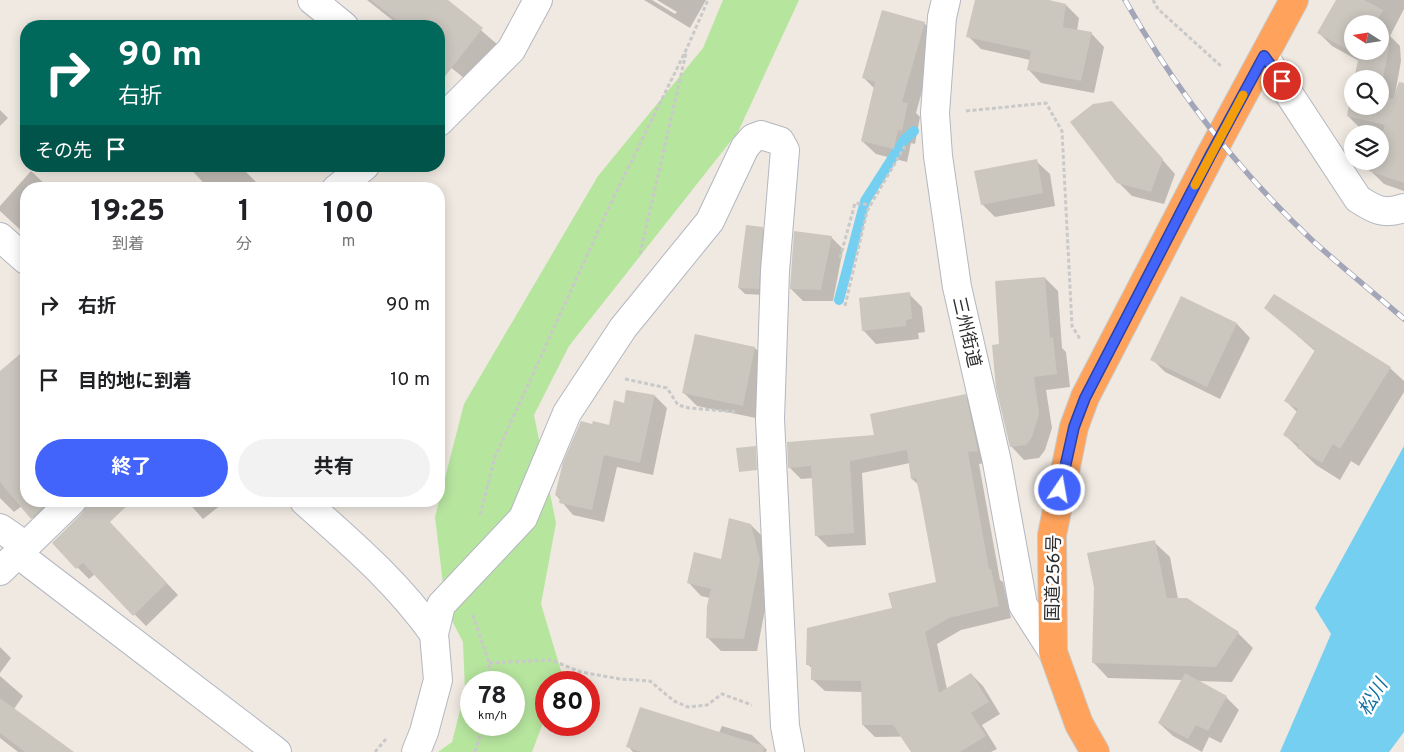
<!DOCTYPE html>
<html lang="ja">
<meta charset="utf-8">
<style>
body{margin:0;font-family:Overpass,"Noto Sans JP",sans-serif;background:#f2f2f2;color:#202124;height:100vh;display:flex;flex-direction:column;font-size:19px;white-space:nowrap}
*{box-sizing:border-box;margin:0}
p{font-size:16px;color:#757577}
.icon{flex:none;width:28px;height:28px;fill:none;stroke:currentColor;stroke-width:2;stroke-linecap:round;stroke-linejoin:round}
.map{position:relative;flex:1;overflow:hidden}
.side{position:absolute;left:20px;top:182px;width:425px;height:325px;display:flex;flex-direction:column;background:#fff;border-radius:20px;box-shadow:0 2px 12px #0003}
.side>*{flex:none}
.top-card{position:absolute;left:20px;top:20px;width:425px;height:152px;border-radius:20px;box-shadow:0 2px 12px #0003;background:#00695c;color:#fff;overflow:hidden}
.needle{width:32px;rotate:282deg}
.controls{position:absolute;left:1344px;top:15px;display:grid;gap:10px}
.controls a{display:grid;place-items:center;width:45px;height:45px;border-radius:50%;background:#fff;box-shadow:0 2px 12px #0003;font-size:25px}
.speed{position:absolute;left:460px;top:671px;display:flex;gap:10px;font-size:25px;font-weight:700;text-align:center}
.speed>*{display:grid;place-content:center;width:65px;height:65px;border-radius:50%;background:#fff;box-shadow:0 2px 12px #0003;line-height:1}
.speed small{font-size:12px;font-weight:400}
.speed .limit{border:8px solid #d22;background:#fff;color:#111}
.pin{position:absolute;display:grid;place-items:center;width:42px;height:42px;color:#fff;margin:-21px;border:2px solid #fff;border-radius:50%;box-shadow:0 1px 5px #0007}
.me{position:absolute;width:55px;margin:-28px;rotate:12deg;stroke-linejoin:round;filter:drop-shadow(0 0 4px #0008)}
.turn{display:flex;align-items:center;gap:18px;height:105px;padding:0 15px;font-size:22px}
.turn .icon{width:65px;height:65px;stroke-width:2.5}
.turn b{display:block;font-size:35px;line-height:42px}
.then{display:flex;align-items:center;height:48px;padding:0 15px;background:#0003;gap:10px;font-size:19px}
.eta{display:flex;justify-content:space-evenly;align-items:center;height:85px;text-align:center}
.eta b{font-size:30px;font-weight:700;line-height:35px}
.cta{display:flex;gap:10px;margin-top:auto;padding:10px 15px}
.cta a{flex:1;height:58px;border-radius:30px;background:#4264fb;color:#fff;font-size:20px;font-weight:700;line-height:58px;text-align:center}
.cta a+a{background:#f2f2f2;color:#202124}
ul{padding:0;list-style:none}
li{display:flex;align-items:center;gap:15px;height:75px;padding:0 15px}
li div{flex:1}
li b{display:block;font-size:19px}
li em{font-style:normal}
.map>svg:first-child{display:block}
.green{fill:#b6e59e;fill-rule:evenodd}
.water{fill:#75cff0}
.shadow{fill:#0003;fill-rule:evenodd}
.lines{fill:none;stroke-linecap:round;stroke-linejoin:round}
.stream{stroke:#75cff0;stroke-width:10}
.building{fill:#cbc7bf}
.minor-casing{stroke:#b4b7c1;stroke-width:30}
.highway-casing{stroke:#c9c9c9;stroke-width:30}
.path{stroke:#c9c9c9;stroke-width:3;stroke-dasharray:4 2.5;stroke-linecap:butt}
.minor{stroke:#fff;stroke-width:28}
.highway{stroke:#ffa35c;stroke-width:28}
.rail-casing{stroke:#a3a6b8;stroke-width:5.5}
.rail{stroke:#fff;stroke-width:4;stroke-dasharray:11;stroke-linecap:butt}
.route-casing{stroke:#2b41a3;stroke-width:12}
.route{stroke:#4264fb;stroke-width:9}
.slow{stroke:#f59e0b;stroke-width:9}
.labels{text-anchor:middle;stroke-width:5;stroke-linejoin:round;paint-order:stroke}
.street-label{font-size:18px;fill:#2e2e2e;stroke:#fff}
.water-label{font-size:19px;font-style:italic;fill:#0d6fa3;stroke:#fff}
</style>
<div class="map">
<svg width="1404" height="752" viewBox="0 0 1404 752">
<rect width="100%" height="100%" fill="#efe9e1"/>
<path class="green" d="M723,0H799L738,132L569,346L534,415L556,523L541,604L562,674L559,682H546V715L532,752H438L452,742L465,691L463,642L446,609L435,517L464,404L598,176L703,48ZM471,682H514V725H471Z"/>
<path class="water" d="M1404,446V732L1389,752H1280L1331,634L1315,608Z"/>
<g class="shadow">
<path d="M367,0H446L498,45L469,82L439,58V26H400Z"/>
<path d="M644,0H652L675,14L677,12L657,0H706L690,28Z"/>
<path d="M976,0H1043L1066,5L1079,18L1077,31L1091,33L1104,47L1094,93L1041,83L1028,69L1030,60L981,49L968,36Z"/>
<path d="M1337,0H1404V9L1390,36L1400,46L1401,61L1394,100L1404,104V191L1384,184L1371,171L1380,161V143L1383,134L1361,129L1348,116L1352,94V106H1380V79L1359,61L1332,46L1319,33ZM1352,24H1380V51H1352Z"/>
<path d="M924,23L937,37L916,113L920,117L915,144L911,143L907,162L876,154L862,141L875,89L864,78Z"/>
<path d="M1112,103L1175,174L1164,204L1132,196L1118,182Z"/>
<path d="M0,110L8,118L0,126Z"/>
<path d="M1036,161L1050,174L1055,206L995,217L982,204Z"/>
<path d="M188,166H240L262,188L209,189Z"/>
<path d="M31,171L50,189H26V235L0,211V206Z"/>
<path d="M762,228L769,235L765,295L745,294L739,288Z"/>
<path d="M831,237L843,249L833,301H803L791,289Z"/>
<path d="M1045,278L1058,291L1062,348L1066,352L1070,387L1046,390L1052,428L1045,450L1039,458L1024,460L1011,446L1000,346Z"/>
<path d="M909,294L922,307L925,332L918,333L919,339L876,344L863,330Z"/>
<path d="M1182,298L1237,324L1250,338L1220,399L1165,372L1152,359Z"/>
<path d="M1266,308L1390,368L1404,381V392L1359,466L1351,461L1340,480L1316,465L1284,434L1297,412L1286,401L1316,352Z"/>
<path d="M755,348L768,362L756,418L697,406L684,393Z"/>
<path d="M26,350V501H81L48,535L22,506L14,512L0,498V373Z"/>
<path d="M655,396L667,408L653,475L617,467L604,522L573,515L556,495L625,404Z"/>
<path d="M965,396L977,408L990,462L979,464L1000,580L1003,582L1011,618L961,630L937,644L947,689L971,674L983,686L1000,714L982,725L997,749L991,752H913L939,736L875,737L863,725V692L825,691L812,679L813,669L807,664L938,583L919,485L912,479L910,463L862,473L866,545L828,547L816,535L813,478L801,479L789,467L876,436Z"/>
<path d="M187,501H226L203,519Z"/>
<path d="M109,522L178,595L146,626L95,574L89,579L53,543Z"/>
<path d="M751,525L764,538L772,574L757,651H721L707,637L710,598L701,596L688,582L722,561Z"/>
<path d="M1154,542L1170,557L1178,599L1238,633L1253,648L1232,682L1196,681L1226,697L1239,710L1221,743L1209,737L1202,752L1173,736L1159,723L1182,680L1108,678L1093,662Z"/>
<path d="M0,647L11,658L0,673Z"/>
<path d="M0,676L23,696L14,709L72,752H18L0,738Z"/>
<path d="M722,726L752,735L767,750L766,752H633L628,746L719,733Z"/>
</g>
<g class="lines">
<path class="stream" d="M839,300L865,201L904,140L914,131"/>
</g>
<g class="building">
<path d="M371,0H448L483,28L439,84V26H404Z"/>
<path d="M975,0H1049L1066,4L1063,27L1092,32L1081,81L1027,70L1031,51L966,37Z"/>
<path d="M1336,0H1364L1383,10L1375,24H1352V51H1380V28L1388,32L1389,47L1380,94L1393,99L1399,82L1404,83V183L1369,171L1373,161H1380V139L1385,125L1347,116L1352,88V106H1380V79H1354L1359,56L1317,33Z"/>
<path d="M882,10L925,22L902,102L908,103L902,131L898,130L894,149L861,141L875,82L862,78Z"/>
<path d="M1112,101L1163,159L1151,192L1117,183L1070,122L1093,104Z"/>
<path d="M1037,159L1043,193L981,205L974,171Z"/>
<path d="M746,225L763,227L759,289L738,288Z"/>
<path d="M794,231L832,236L821,290L790,289Z"/>
<path d="M1045,277L1050,338L1053,337L1057,374L1034,377L1039,414L1032,437L1026,445L1010,447L996,388L992,345L999,344L995,281Z"/>
<path d="M910,292L912,319L906,320V326L862,331L859,298Z"/>
<path d="M1274,294L1391,367L1340,449L1333,444L1322,463L1297,448L1299,445L1283,435L1298,409L1284,401L1315,350L1264,308Z"/>
<path d="M1181,296L1237,323L1207,387L1150,360Z"/>
<path d="M695,334L755,347L743,406L682,393Z"/>
<path d="M26,349V501H49L31,519L0,482V371Z"/>
<path d="M626,390L655,395L640,463L604,455L592,510L559,503L560,497L555,495L563,462L581,421L592,424L593,421L609,425L614,400L624,403Z"/>
<path d="M966,394L978,451L968,452L989,569H991L999,606L949,618L925,632L939,693L971,673L989,702L971,713L986,736L960,752H911L893,725H862L861,681L811,680V665H806L807,628L892,608L888,593L936,582L920,496L916,478L911,479L907,450L850,461L854,533L815,536L811,466L788,468L787,442L874,435L870,414Z"/>
<path d="M756,446L757,470L739,472L736,448Z"/>
<path d="M87,501H132L110,522L167,583L133,616L83,563L76,569L52,543L83,512Z"/>
<path d="M729,518L751,524L760,560L744,639L706,638L707,606L711,589L687,583L694,552L721,559Z"/>
<path d="M1155,540L1167,598H1187L1239,632L1216,667L1092,663L1094,587L1087,553Z"/>
<path d="M1185,673L1227,696L1208,731L1196,725L1188,739L1158,723Z"/>
<path d="M0,698L74,752H25L0,733Z"/>
<path d="M640,707L764,746L763,752H641L626,747Z"/>
</g>
<g class="lines">
<g class="minor-casing">
<g id="minor">
<path d="M312,0L344,26"/>
<path d="M946,0L942,17L935,113L938,156L957,287L997,462L1023,605L1053,652"/>
<path d="M1264,56L1358,199C1375,210 1384,215 1404,208"/>
<path d="M439,122L511,50L538,0"/>
<path d="M336,189L365,166"/>
<path d="M0,237L26,260"/>
<path d="M304,501C353,545 395,580 434,634"/>
<path d="M0,528L26,546"/>
<path d="M18,554L277,752"/>
<path d="M0,571L72,501"/>
<path d="M416,752L424,732L438,680L434,634L441,605L523,518L567,413L623,328L710,221L745,147L753,138L761,135L780,141L785,150L775,271L770,419L785,726L790,752"/>
</g>
</g>
<g class="highway-casing">
<path id="highway" d="M1095,752L1079,724L1053,652L1052,535L1074,427L1085,397L1210,156L1294,0"/>
</g>
<g class="path">
<path d="M1153,0L1158,9L1222,67"/>
<path d="M966,111L1046,103L1062,131L1072,326L1080,339"/>
<path d="M640,254L686,53"/>
<path d="M840,258L855,203L870,205"/>
<path d="M845,306L867,211L905,146"/>
<path d="M625,379L667,388L678,405L689,408L738,412"/>
<path d="M480,515L495,457L609,207L687,48L708,0"/>
<path d="M473,615L489,663L490,682"/>
<path d="M489,663L551,660L581,672L620,679L650,681L674,701L688,707L707,705L722,694L752,705"/>
<path d="M375,752L386,739"/>
<path d="M475,752L483,725"/>
</g>
<use href="#minor" class="minor"/>
<use href="#highway" class="highway"/>
<g class="rail-casing">
<path id="rail" d="M1125,0C1175,89 1239,172 1314,242C1343,268 1374,293 1404,319"/>
</g>
<use href="#rail" class="rail"/>
</g>
<g class="lines">
<g class="route-casing">
<path id="route" d="M1060,490L1074,427L1085,398L1210,156L1264,56L1282,81"/>
</g>
<use href="#route" class="route"/>
<path class="slow" d="M1195,185L1243,95"/>
</g>
<g class="labels">
<g class="street-label">
<text transform="translate(967 332) rotate(77)" y="6">三州街道</text>
<text transform="translate(1053 578) rotate(-89)" y="6">国道256号</text>
</g>
<g class="water-label">
<text transform="translate(1372 697) rotate(-59)" y="7">松川</text>
</g>
</g>
</svg>
<div class="controls">
<a><svg class="needle" viewBox="-14 -14 28 28"><path d="M0-13l5 13h-10z" fill="#e53935"/><path d="M0 13l5-13h-10z" fill="#757577"/></svg></a>
<a><svg class="icon" aria-label="search" viewBox="0 0 24 24"><circle cx="10" cy="10" r="6"/><path d="M15 15l6 6"/></svg></a>
<a><svg class="icon" aria-label="layers" viewBox="0 0 24 24"><path d="M12 4l9 5-9 5-9-5zM3 14l9 5 9-5"/></svg></a>
</div>
<div class="speed"><div>78<small>km/h</small></div><div class="limit">80</div></div>
<div class="pin" style="left:1282px;top:81px;background:#d93025"><svg class="icon" aria-label="arrive" viewBox="0 0 24 24"><path d="M6 21V4h12l-3 4 3 4H6"/></svg></div>
<svg class="me" style="left:1060px;top:490px" viewBox="-20 -20 40 40"><circle r="17" fill="#4264fb" stroke="#fff" stroke-width="3"/><path d="M0-11L8 9 0 5-8 9z" fill="#fff"/></svg>
<div class="top-card">
<div class="turn"><svg class="icon" aria-label="right" viewBox="0 0 24 24"><path d="M7 20v-9h11M14 6l5 5-5 5"/></svg><div><b>90 m</b>右折</div></div>
<div class="then">その先<svg class="icon" aria-label="arrive" viewBox="0 0 24 24"><path d="M6 21V4h12l-3 4 3 4H6"/></svg></div>
</div>
<section class="side">
<div class="eta">
<div><b>19:25</b><p>到着</p></div>
<div><b>1</b><p>分</p></div>
<div><b>100</b><p>m</p></div>
</div>
<ul>
<li><svg class="icon" aria-label="right" viewBox="0 0 24 24"><path d="M7 20v-9h11M14 6l5 5-5 5"/></svg><div><b>右折</b></div><em>90 m</em></li>
<li><svg class="icon" aria-label="arrive" viewBox="0 0 24 24"><path d="M6 21V4h12l-3 4 3 4H6"/></svg><div><b>目的地に到着</b></div><em>10 m</em></li>
</ul>
<div class="cta"><a>終了</a><a>共有</a></div>
</section>
</div>
